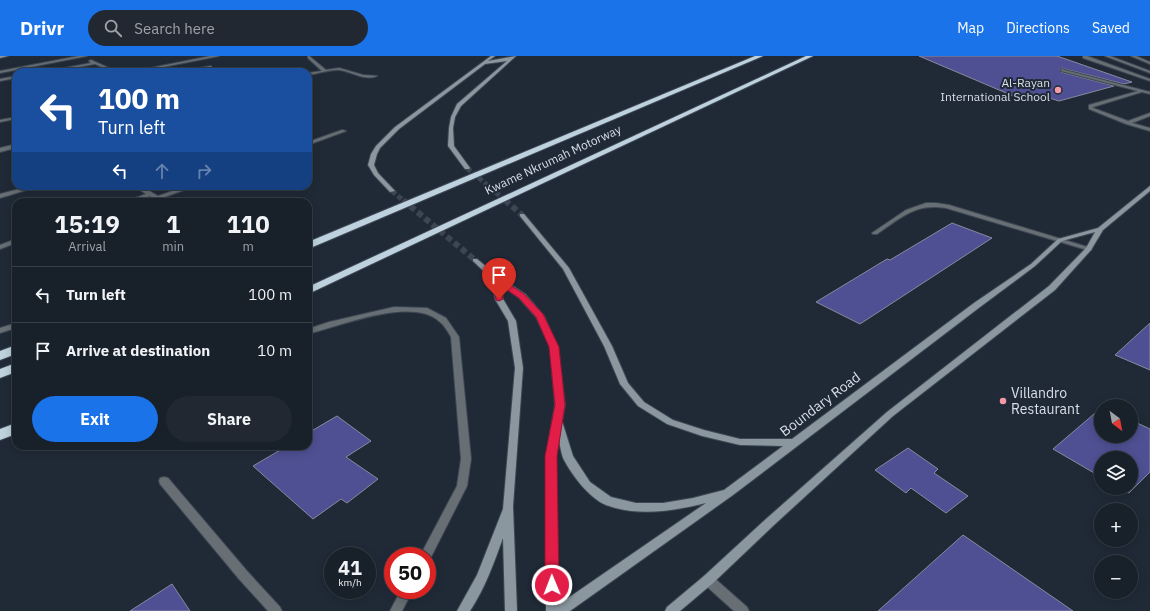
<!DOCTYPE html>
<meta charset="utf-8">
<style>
body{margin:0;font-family:"IBM Plex Sans",sans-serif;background:#212831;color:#f1f3f6;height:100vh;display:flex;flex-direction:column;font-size:15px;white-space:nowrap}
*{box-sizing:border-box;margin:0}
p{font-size:13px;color:#9fa3a8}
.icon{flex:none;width:22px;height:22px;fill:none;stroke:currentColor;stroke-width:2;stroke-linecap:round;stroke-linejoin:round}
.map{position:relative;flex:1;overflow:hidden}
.panel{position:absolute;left:12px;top:142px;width:300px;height:252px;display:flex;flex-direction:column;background:#182029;border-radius:12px;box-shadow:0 2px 10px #0003,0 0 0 1px #363e46}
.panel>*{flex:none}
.top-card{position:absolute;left:12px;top:12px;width:300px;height:122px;border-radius:12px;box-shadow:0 2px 10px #0003,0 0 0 1px #363e46;background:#1a4fa0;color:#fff;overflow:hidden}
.needle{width:26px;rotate:148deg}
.buttons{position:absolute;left:1094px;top:343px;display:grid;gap:8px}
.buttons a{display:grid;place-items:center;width:44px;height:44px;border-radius:50%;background:#182029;box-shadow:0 2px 10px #0003,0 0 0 1px #363e46;font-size:20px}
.speed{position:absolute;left:324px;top:491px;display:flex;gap:8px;font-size:20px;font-weight:700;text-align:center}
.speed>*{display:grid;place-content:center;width:52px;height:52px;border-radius:50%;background:#182029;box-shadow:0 2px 10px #0003,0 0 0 1px #363e46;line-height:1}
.speed small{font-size:10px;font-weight:400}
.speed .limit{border:6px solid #d22;background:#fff;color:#111}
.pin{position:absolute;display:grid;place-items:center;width:34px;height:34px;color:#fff;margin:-41px -17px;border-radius:50% 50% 50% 0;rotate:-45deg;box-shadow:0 0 4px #0007}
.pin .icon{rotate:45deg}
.me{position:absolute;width:44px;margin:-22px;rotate:359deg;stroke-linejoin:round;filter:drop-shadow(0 0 3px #0008)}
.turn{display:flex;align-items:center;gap:14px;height:84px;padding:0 20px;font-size:18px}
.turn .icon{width:52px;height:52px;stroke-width:2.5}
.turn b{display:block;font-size:28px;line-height:34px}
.lanes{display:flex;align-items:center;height:38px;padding:0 20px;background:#0003;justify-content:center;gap:20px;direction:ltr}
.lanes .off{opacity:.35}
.eta{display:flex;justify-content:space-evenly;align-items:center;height:68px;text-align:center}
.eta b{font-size:24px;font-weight:700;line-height:28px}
.cta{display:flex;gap:8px;margin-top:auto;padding:8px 20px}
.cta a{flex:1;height:46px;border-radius:24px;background:#1a73e8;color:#fff;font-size:16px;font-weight:700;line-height:46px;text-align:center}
.cta a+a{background:#212831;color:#f1f3f6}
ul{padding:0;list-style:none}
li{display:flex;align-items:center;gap:12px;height:56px;padding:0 20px;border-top:1px solid #363e46}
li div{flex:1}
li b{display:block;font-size:15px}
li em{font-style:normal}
header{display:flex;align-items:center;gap:24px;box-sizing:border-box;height:56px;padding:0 20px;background:#1a73e8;color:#fff}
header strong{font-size:19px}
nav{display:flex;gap:22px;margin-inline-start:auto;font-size:14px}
.search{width:280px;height:36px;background:#212831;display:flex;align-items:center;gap:10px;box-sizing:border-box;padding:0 14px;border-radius:22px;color:#9fa3a8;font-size:15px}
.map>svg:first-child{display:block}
.building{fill:#4e5093;stroke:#888a9d}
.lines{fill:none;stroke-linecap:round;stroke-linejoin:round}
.secondary-tunnel-far1{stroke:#3c4552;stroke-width:5;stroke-dasharray:5 2.5;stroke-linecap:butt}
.secondary-tunnel{stroke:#3c4552;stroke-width:6;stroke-dasharray:6 3.5;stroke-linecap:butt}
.service-casing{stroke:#3e4753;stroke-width:2}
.secondary-casing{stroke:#3e4753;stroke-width:2}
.motorway-casing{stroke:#3e4753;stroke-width:2}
.service{fill:#676f74;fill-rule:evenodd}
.secondary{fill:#8a979f;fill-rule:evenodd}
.motorway{fill:#bdd2de;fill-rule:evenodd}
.route{fill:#e11d48;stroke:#92132f}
.poi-dot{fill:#f49aa6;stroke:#202a37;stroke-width:1.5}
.labels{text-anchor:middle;stroke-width:4;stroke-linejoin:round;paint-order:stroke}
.far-poi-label{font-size:12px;fill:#d9dfe8;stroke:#202a37;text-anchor:end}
.far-street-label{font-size:12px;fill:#d9dfe8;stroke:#202a37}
.poi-label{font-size:14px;fill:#d9dfe8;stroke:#202a37;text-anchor:start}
.street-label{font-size:14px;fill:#d9dfe8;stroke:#202a37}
</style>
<header>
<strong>Drivr</strong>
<div class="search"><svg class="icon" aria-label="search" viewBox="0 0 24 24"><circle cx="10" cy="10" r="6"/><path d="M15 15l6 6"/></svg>Search here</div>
<nav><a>Map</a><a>Directions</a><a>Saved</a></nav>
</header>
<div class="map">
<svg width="1150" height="555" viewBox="0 0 1150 555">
<rect width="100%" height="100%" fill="#202a37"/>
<g class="building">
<path d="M919,0H1057L1132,26L1124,28L1061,12L1060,13L1061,16L1114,30L1059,45L1049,42L1025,45Z"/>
<path d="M952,167L992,182L860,268L816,246L887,203L890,204Z"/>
<path d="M1150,267V314L1115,299Z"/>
<path d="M1101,352V380H1131V364L1150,373V416L1129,437L1121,432H1131V402H1101V421L1053,393Z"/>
<path d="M337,360L371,385L346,401L378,423L347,447L341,443L313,463L253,410L287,390H308V377Z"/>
<path d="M908,392L938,413L934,417L968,440L946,457L911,432L906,437L875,414Z"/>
<path d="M963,479L1073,555H878Z"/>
<path d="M172,528L190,555H130Z"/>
</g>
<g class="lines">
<g class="secondary-tunnel-far1">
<path d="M467,112L506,145"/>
<path d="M392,135L404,145"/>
</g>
<g class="secondary-tunnel">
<path d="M403,144L475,204"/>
<path d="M505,144L522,159"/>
</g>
<g class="service-casing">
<g id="service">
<path d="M79,0H87L0,17V15Z"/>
<path d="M211,0H219L138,16H130Z"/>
<path d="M309,0L326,14L339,12L363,19L377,20C365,25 352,16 340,14C330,13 318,18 308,19V17L322,15L308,2V0Z"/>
<path d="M1083,0H1087L1150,23V25L1083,2Z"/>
<path d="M1105,0H1110L1150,15V17Z"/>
<path d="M1131,0H1136L1150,6V8Z"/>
<path d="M91,4L118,16H113L95,8L51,16H43L91,7L89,5Z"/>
<path d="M211,10L212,12L186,16H176Z"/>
<path d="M1061,13L1150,36V38L1142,36L1093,51V52L1128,65L1150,57V60L1132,67L1150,72V75L1126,68L1089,53V49L1138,35L1061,15Z"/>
<path d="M16,20V22L0,25V23Z"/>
<path d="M16,61V63L0,66V64Z"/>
<path d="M342,74L346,75L308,89V86Z"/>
<path d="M16,88V92L0,96V92Z"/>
<path d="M31,130H40L0,142V138Z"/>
<path d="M134,130H141L158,140L187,130H195L162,142L167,146H160L150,140L134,146H125L146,138Z"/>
<path d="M926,147H936L949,149L1091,192L1092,193L1091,194H1087L946,152C915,147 901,162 877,178H873L872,177L906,154Z"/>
<path d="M16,183V187L0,193V189Z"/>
<path d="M394,251L427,252L446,262L459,281L471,403L467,430L430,503L427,505V500H420L457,430L461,403L451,281C448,276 445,270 440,266C412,240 341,270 308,278V273L329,266Z"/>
<path d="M16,267V272L0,277V272Z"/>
<path d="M164,421L168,422L247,515L280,551L282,555H268L239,523L160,428L159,425L160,422Z"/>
<path d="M708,519L712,520L747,551L749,555H734L704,528L702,524L704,520Z"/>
<path d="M401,534H413L402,555H390Z"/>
</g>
</g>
<g class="secondary-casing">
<g id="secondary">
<path d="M0,0H8L0,2Z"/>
<path d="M491,0H495L488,5L516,0L461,50L455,61L453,72L454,90L470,112L469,113H465L448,90L449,72L451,61L457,48L507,5L485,8L399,73L380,92L377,98L374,109L378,117L395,135L390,136L374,119L368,109L371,98L376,90L395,71Z"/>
<path d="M1150,130V135L1103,174L1091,194L1055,234L893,360L774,469L712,528L680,555H665L667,551L704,520L766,463L887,356L1049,230L1086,192L1095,176L1062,185L1035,210L980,251L733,439L570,555H546V400L555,349L550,291L536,261L519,242L501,229L503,243L516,265L523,312L513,450L517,555H505L503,482C494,507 485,532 470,555H457L477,519L503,453L515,312L508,265L495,243L493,224L473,205V203H477L499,221L525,238L544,260L558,291L565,349L562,365L573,400L590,426L611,441L636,447H663L693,442L724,434L783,390L740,389L702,380L667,368L638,350L620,328L604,290L563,213L520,160V158H524L569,212L612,290L628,327L644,346L673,364L704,374L740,383H792L974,247L1031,208L1058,183L1098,172ZM559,384C560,390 561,396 563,402C571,418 589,442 606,449C638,461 674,455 706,447L558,549L556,400Z"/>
</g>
</g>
<g class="motorway-casing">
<g id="motorway">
<path d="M755,0H763L308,193V186Z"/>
<path d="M806,0H813L308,238V231Z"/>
<path d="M16,289V298L0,304V295Z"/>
<path d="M16,307V316L0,322V313Z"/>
<path d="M16,367V378L0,384V373Z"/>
</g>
</g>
<use href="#service" class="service"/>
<use href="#secondary" class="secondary"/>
<use href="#motorway" class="motorway"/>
</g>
<path class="route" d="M496,220L524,238L543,258L559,291L565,349L557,400L559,529L557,533L552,535L547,533L545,529V400L555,349L549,291L536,261L519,242L501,230L503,243L499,245L496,244L492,223Z"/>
<g class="poi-dot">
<circle cx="1058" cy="34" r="4"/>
<circle cx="1003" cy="345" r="4"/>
</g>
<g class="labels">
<g class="far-poi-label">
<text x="1050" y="31">Al-Rayan<tspan x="1050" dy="14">International School</tspan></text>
</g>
<g class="far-street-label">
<text transform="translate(553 104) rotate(-25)" y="4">Kwame Nkrumah Motorway</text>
</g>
<g class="poi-label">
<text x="1011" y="342">Villandro<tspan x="1011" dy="16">Restaurant</tspan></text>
</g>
<g class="street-label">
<text transform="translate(820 348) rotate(-37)" y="5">Boundary Road</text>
</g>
</g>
</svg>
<div class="buttons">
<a><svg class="needle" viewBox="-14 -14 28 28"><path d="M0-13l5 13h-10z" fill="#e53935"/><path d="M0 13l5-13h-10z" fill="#9fa3a8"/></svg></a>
<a><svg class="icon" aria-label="layers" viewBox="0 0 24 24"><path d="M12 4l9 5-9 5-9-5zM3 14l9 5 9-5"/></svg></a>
<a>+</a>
<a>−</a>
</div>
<div class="speed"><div>41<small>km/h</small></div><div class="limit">50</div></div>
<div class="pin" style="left:499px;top:243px;background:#d93025"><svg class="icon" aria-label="arrive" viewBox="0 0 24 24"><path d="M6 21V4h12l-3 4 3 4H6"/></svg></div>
<svg class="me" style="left:552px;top:529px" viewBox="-20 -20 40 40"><circle r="17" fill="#e11d48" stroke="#fff" stroke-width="3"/><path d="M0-11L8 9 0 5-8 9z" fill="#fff"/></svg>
<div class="top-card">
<div class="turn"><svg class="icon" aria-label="left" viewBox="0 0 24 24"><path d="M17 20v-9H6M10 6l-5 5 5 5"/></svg><div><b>100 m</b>Turn left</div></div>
<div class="lanes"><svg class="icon" aria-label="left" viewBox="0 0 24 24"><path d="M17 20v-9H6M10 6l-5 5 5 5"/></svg><svg class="icon off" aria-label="ahead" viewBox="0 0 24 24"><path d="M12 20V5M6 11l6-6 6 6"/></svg><svg class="icon off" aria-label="right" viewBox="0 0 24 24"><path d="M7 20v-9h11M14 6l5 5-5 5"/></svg></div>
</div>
<section class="panel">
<div class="eta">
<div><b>15:19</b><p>Arrival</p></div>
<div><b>1</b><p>min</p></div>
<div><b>110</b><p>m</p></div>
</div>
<ul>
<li><svg class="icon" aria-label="left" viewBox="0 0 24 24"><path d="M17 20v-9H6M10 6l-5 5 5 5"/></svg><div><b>Turn left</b></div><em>100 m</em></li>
<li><svg class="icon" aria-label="arrive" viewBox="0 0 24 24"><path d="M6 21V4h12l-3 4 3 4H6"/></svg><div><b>Arrive at destination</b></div><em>10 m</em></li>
</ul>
<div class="cta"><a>Exit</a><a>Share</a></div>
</section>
</div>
